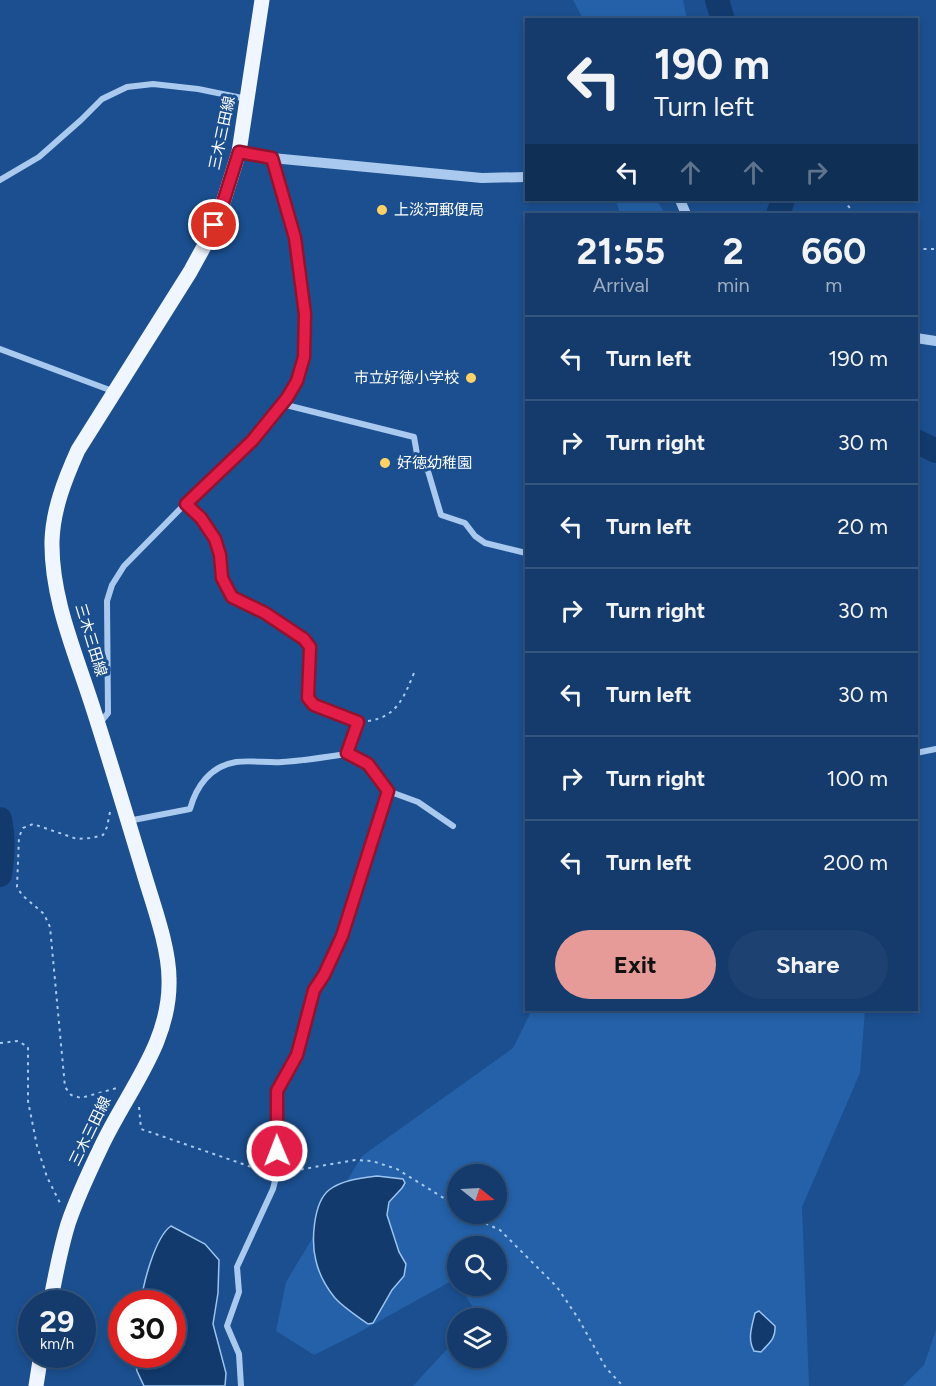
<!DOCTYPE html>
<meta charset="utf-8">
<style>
body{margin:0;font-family:Figtree,"Noto Sans JP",sans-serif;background:#1d4271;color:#f1f3f6;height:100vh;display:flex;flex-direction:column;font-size:22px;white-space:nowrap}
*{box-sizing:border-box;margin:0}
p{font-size:20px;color:#9dadc1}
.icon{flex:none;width:33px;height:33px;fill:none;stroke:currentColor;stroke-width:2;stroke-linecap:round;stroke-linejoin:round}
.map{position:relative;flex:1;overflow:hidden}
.panel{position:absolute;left:525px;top:213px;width:393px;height:798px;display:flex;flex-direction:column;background:#143b6b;border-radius:0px;box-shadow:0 3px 9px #0003,0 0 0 2px #33557e}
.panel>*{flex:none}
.hud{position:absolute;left:525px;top:18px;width:393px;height:183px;border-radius:0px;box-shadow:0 3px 9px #0003,0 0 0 2px #33557e;background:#143b6b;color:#f1f3f6;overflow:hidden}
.needle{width:39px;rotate:108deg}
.buttons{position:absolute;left:447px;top:1164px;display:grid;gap:12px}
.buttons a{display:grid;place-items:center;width:60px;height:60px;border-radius:50%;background:#143b6b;box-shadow:0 3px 9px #0003,0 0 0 2px #33557e;font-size:30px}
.speed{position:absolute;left:18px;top:1290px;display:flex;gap:12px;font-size:30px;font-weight:700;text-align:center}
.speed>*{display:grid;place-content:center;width:78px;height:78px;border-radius:50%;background:#143b6b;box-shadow:0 3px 9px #0003,0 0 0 2px #33557e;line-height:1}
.speed small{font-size:15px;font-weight:400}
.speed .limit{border:9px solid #d22;background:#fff;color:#111}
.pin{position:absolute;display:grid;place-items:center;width:51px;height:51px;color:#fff;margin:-26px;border:3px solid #fff;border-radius:50%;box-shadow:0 2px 6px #0007}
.me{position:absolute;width:66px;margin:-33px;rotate:359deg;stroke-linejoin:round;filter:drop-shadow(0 0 4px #0008)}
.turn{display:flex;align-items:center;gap:21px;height:126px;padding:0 30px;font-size:27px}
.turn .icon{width:78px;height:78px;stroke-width:2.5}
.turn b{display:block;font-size:42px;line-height:51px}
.lanes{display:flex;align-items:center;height:57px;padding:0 30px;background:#0003;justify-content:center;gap:30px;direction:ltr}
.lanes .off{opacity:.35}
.eta{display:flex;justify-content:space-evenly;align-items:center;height:102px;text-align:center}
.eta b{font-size:36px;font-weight:700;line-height:42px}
.cta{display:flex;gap:12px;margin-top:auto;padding:12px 30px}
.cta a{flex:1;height:69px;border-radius:36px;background:#e69b98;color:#111;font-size:24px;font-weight:700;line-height:69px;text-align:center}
.cta a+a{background:#1d4271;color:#f1f3f6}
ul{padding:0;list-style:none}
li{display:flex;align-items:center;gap:18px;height:84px;padding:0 30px;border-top:2px solid #33557e}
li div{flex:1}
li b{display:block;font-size:22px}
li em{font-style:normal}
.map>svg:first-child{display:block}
.green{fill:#2461a8;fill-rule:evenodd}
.water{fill:#123a6d;stroke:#9cc4f0;stroke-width:1.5}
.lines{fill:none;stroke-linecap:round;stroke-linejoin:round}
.river{stroke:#123a6d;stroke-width:24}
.path{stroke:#a9c9ee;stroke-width:2;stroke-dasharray:3 4.5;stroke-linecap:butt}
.minor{stroke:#a9c9ee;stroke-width:6}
.tertiary{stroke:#a9c9ee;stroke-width:10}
.primary{stroke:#f0f6ff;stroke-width:15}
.route-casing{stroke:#92132f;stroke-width:15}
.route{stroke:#e11d48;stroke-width:10}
.poi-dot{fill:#ffd166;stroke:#1b4f8f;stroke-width:2}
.labels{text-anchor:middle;stroke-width:6;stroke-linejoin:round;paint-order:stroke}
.street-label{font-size:15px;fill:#fff;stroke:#1b4f8f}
.poi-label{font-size:15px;fill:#fff;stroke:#1b4f8f;text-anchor:start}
</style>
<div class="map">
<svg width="936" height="1386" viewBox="0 0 936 1386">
<rect width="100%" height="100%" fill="#1b4f8f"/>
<g class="green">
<path d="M573,0H683L687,19H583Z"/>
<path d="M616,200H657L665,214H620Z"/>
<path d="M532,1010H865L860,1073L802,1207L809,1386H413L457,1338L458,1358H496V1318H476L478,1315L459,1286H496V1246H458L457,1283L455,1279L356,1334L314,1355L276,1331L286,1282L362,1156L513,1048ZM458,1174H496V1214H458Z"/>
<path d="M936,1330V1386H903L924,1365Z"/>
</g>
<g class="water">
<path d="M377,1176L403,1179L405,1183L402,1188L389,1202L387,1215L399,1252L406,1264L404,1276L392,1290L373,1323L368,1324C357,1316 344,1308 335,1298C326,1287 319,1274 316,1261C311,1242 313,1203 329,1190C342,1180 361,1178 377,1176Z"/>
<path d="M171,1226L205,1244L219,1260L218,1293L213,1324L226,1373L225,1386H144L137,1371L134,1355L172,1354V1304L141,1303C143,1284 155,1237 171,1226Z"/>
<path d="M759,1311L775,1326C776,1339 769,1343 761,1352L754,1351C747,1339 752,1326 755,1313Z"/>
</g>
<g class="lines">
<g class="river">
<path d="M717,0L723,20"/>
<path d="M778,214L783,200"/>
<path d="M916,441L936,451"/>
<path d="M0,819C4,838 3,857 0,875"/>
</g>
<g class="path">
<path d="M843,200L855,214"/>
<path d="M916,249H936"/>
<path d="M368,721C397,717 404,697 414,673"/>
<path d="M110,812L107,827L103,835L92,838L77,839L33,824L23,828L19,837L17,887L22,895L44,914L50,927L65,1087L71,1095L81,1098L117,1088"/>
<path d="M0,1043L18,1041L28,1047V1101L37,1146L47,1177L60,1203"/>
<path d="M139,1107L141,1129L269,1173"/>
<path d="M286,1172L355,1160L372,1161L397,1169L442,1197L458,1210"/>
<path d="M465,1214L500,1230L557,1287L578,1318L606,1368L623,1386"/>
</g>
<g class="minor">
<path d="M0,180L39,157L81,120L102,99L127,87L153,84L198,89L247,99"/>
<path d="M0,349L115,392"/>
<path d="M282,404L414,437L417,454L428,471L441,515L465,523L475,536L485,543L526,553"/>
<path d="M186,503L201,518L215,539L220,555L222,578L232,597L265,613L304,639L310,647L308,698L314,705L358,722L347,754L368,764L388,791L418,802L453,826"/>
<path d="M99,724L108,713L107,601L112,585L124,566L186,503L252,441L287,398L297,381L304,357L305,314L295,238L272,158"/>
<path d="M916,753L936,749"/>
<path d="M128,821L190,809C196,787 210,766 236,762C251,760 267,763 282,762C304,761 325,757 347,754"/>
<path d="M241,1386L239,1354L227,1326L239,1292L237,1267L273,1189L277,1173V1091L297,1055L314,990L324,974L342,936L388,791"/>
</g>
<g class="tertiary">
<path d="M239,152L272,158L482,178L526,177"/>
<path d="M680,200L686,214"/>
<path d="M916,338L936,341"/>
</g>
<g class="primary">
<path d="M50,1304C55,1277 60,1250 68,1224C77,1197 90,1170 102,1145C128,1090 171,1042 169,979C169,948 154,907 145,877C128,821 111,764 93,708C76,654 51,599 52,541C53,509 65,479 78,450L190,272L207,241L221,209L239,152L262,0"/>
<path d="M36,1386L41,1354"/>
</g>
</g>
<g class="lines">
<g class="route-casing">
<path id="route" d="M214,225L221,209L239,152L272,158L295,238L305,314L304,357L297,381L287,398L252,441L186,504L201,518L215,539L220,555L222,578L232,597L265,613L304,639L310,647L308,698L314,705L358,722L347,753L368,764L388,791L342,936L324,975L314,990L297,1055L277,1091V1151"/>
</g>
<use href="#route" class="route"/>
</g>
<g class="poi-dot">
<circle cx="382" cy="210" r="6"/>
<circle cx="471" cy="378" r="6"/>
<circle cx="385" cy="463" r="6"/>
</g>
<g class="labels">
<g class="street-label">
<text transform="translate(222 133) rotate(-78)" y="5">三木三田線</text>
<text transform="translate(91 640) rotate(73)" y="5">三木三田線</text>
<text transform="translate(90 1131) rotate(-64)" y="5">三木三田線</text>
</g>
<g class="poi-label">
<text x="394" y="215">上淡河郵便局</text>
<text x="459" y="383" text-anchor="end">市立好徳小学校</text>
<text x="397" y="468">好徳幼稚園</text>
</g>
</g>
</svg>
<div class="buttons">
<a><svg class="needle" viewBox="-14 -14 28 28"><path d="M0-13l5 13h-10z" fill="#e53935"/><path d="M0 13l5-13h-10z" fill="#9dadc1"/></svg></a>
<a><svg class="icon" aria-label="search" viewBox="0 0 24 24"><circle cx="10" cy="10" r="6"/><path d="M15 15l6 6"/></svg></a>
<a><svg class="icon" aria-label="layers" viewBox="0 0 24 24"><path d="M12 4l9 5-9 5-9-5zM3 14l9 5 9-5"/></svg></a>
</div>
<div class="speed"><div>29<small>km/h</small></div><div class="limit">30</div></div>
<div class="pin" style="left:214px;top:225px;background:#d93025"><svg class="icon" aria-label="arrive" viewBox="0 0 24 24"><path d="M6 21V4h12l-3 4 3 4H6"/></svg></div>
<svg class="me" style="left:277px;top:1151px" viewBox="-20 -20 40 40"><circle r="17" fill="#e11d48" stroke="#fff" stroke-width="3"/><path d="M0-11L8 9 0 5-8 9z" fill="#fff"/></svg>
<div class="hud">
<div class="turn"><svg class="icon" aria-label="left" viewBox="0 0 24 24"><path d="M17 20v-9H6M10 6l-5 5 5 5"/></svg><div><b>190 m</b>Turn left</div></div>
<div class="lanes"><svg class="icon" aria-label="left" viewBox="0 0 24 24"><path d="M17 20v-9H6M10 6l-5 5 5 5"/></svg><svg class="icon off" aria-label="ahead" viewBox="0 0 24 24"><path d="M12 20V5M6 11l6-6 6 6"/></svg><svg class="icon off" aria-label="ahead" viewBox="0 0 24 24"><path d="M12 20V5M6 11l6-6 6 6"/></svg><svg class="icon off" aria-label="right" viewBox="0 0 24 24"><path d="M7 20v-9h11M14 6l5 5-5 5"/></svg></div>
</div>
<section class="panel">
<div class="eta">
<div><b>21:55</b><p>Arrival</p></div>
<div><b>2</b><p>min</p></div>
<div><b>660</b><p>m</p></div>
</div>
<ul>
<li><svg class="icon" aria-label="left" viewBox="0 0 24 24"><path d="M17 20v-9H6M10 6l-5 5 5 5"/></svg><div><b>Turn left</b></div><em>190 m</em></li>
<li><svg class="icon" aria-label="right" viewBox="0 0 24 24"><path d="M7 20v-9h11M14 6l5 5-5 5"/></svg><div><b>Turn right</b></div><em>30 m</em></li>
<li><svg class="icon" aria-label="left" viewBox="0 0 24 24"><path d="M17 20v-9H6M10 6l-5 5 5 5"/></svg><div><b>Turn left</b></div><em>20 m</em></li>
<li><svg class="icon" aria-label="right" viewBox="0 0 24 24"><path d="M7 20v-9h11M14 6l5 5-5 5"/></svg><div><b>Turn right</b></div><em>30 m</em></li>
<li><svg class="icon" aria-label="left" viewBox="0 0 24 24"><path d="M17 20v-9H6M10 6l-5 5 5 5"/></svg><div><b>Turn left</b></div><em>30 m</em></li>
<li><svg class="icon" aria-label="right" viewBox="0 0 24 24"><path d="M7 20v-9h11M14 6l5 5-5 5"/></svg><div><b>Turn right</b></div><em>100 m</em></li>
<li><svg class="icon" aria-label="left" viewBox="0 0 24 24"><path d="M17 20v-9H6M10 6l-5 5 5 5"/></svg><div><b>Turn left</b></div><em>200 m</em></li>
</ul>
<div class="cta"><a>Exit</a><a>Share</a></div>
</section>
</div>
